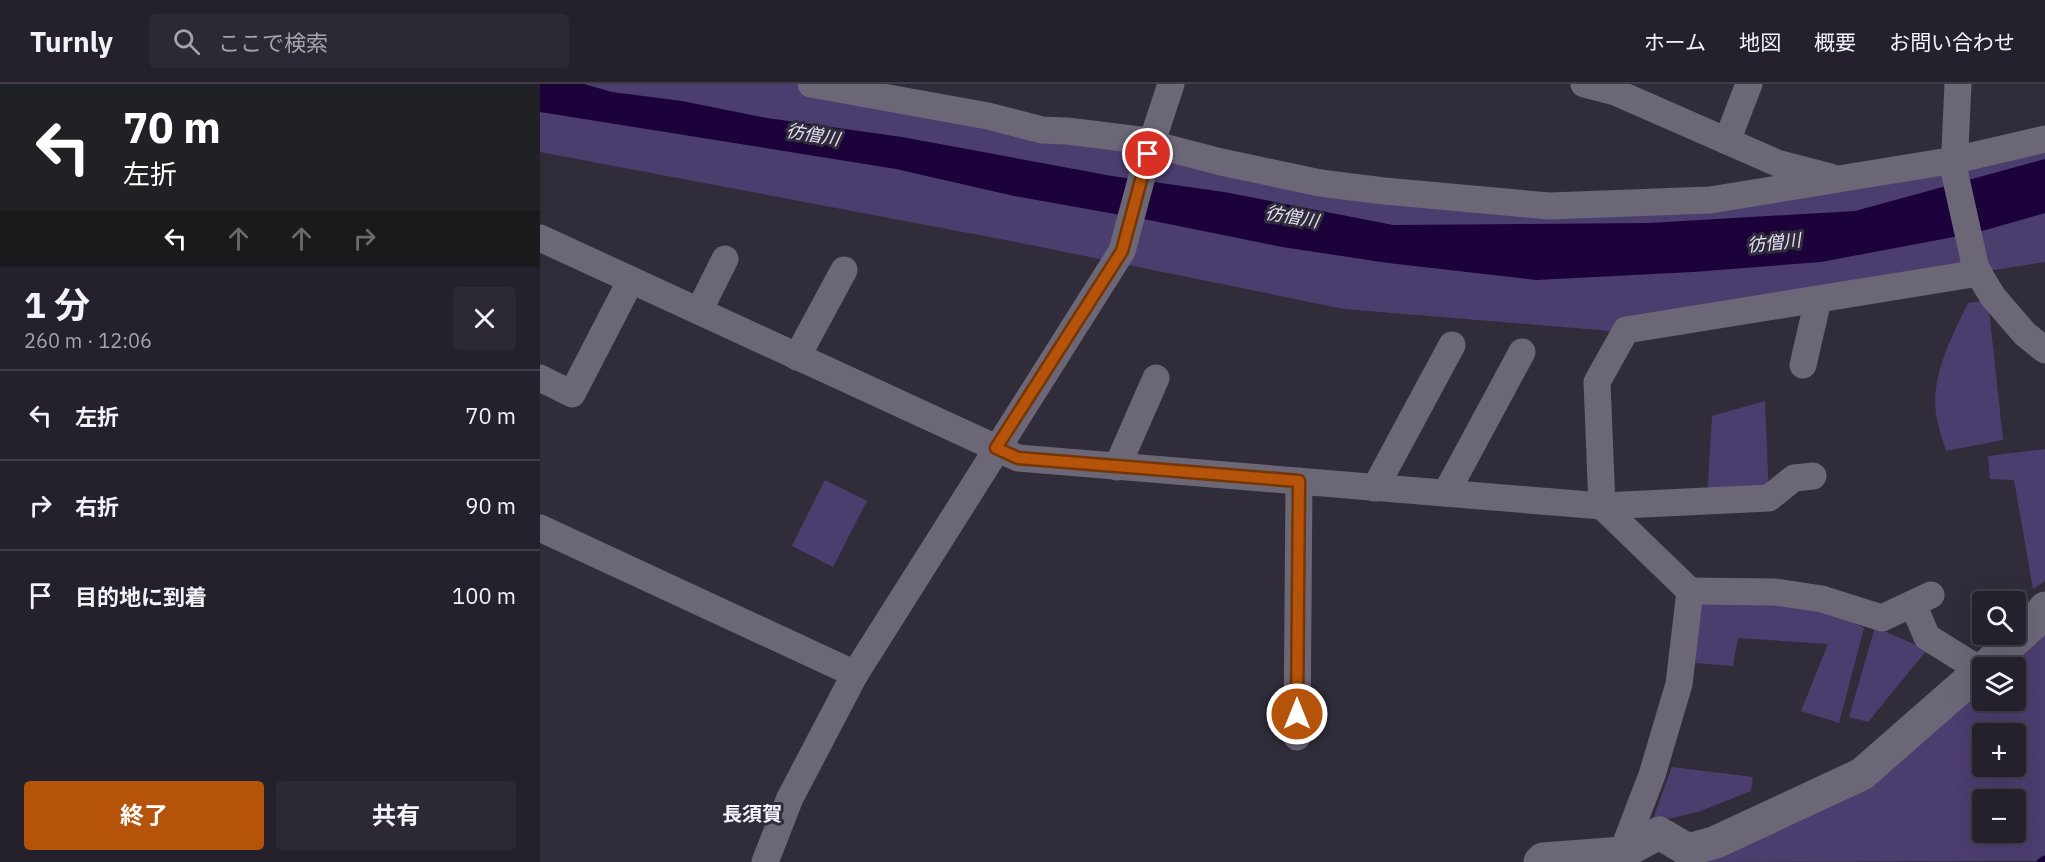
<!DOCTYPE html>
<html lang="ja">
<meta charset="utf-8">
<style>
body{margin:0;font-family:"IBM Plex Sans","Noto Sans JP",sans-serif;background:#2c2934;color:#f1f3f6;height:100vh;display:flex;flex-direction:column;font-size:22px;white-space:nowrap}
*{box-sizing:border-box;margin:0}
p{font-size:20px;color:#a3a3a9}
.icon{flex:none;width:33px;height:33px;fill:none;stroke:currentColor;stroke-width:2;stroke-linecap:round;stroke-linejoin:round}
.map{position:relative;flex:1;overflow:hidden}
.details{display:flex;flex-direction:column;background:#24212c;width:540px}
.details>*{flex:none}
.top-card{background:#202124;color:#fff;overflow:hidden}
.buttons{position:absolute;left:1432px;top:507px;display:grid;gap:12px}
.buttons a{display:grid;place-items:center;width:54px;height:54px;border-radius:6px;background:#24212c;box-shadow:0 6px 24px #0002,0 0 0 2px #413e48;font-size:30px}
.pin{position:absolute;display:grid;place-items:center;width:51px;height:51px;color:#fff;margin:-26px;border:3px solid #fff;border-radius:50%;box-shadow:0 2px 6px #0007}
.me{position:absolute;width:66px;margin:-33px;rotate:0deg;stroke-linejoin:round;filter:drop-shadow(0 0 4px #0008)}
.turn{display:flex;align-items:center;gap:21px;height:126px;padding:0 24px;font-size:27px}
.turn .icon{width:78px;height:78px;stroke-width:2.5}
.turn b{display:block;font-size:42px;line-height:51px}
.lanes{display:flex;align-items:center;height:57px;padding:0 24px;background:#0003;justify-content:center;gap:30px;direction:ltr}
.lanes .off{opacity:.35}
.round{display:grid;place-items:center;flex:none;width:63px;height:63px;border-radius:6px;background:#2c2934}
.headline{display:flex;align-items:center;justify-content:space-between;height:102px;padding:0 24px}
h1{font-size:36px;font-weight:700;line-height:45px}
.primary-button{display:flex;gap:12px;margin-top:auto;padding:12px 24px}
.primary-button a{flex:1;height:69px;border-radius:6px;background:#b45309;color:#fff;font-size:24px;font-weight:700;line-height:69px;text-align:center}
.primary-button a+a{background:#2c2934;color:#f1f3f6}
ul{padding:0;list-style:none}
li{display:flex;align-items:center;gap:18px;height:90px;padding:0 24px;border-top:2px solid #413e48}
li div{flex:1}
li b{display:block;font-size:22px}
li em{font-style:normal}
header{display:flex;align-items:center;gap:36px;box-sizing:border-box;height:84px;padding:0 30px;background:#24212c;border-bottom:2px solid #413e48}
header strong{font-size:28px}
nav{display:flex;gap:33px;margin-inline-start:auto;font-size:21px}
.search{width:420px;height:54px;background:#2c2934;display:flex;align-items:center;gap:15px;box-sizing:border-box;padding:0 21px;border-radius:6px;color:#a3a3a9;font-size:22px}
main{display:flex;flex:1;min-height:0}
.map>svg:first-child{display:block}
.green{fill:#4c3d6f;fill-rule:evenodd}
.water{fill:#1b023a}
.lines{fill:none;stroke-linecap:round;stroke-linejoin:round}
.stream{stroke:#1b023a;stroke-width:7}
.minor{stroke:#6b6777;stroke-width:27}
.tertiary{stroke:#6b6777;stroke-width:33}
.route-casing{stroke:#753606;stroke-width:15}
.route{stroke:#b45309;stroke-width:10}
.labels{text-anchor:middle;stroke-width:6;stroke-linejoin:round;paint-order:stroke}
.water-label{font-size:18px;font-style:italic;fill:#e4dff5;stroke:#302c3a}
.quarter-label{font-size:20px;font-weight:bold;fill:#f5f3fc;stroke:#302c3a}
</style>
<header>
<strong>Turnly</strong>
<div class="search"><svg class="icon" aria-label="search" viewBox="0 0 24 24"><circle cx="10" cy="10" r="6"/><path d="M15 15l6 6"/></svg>ここで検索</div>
<nav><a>ホーム</a><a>地図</a><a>概要</a><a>お問い合わせ</a></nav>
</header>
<main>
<section class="details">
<div class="top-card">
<div class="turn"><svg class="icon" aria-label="left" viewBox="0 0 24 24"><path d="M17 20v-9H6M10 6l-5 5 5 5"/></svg><div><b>70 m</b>左折</div></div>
<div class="lanes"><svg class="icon" aria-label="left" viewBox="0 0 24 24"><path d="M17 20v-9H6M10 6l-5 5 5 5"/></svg><svg class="icon off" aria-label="ahead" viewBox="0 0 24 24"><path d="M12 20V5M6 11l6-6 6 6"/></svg><svg class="icon off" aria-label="ahead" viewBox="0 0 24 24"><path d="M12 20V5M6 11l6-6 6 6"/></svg><svg class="icon off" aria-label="right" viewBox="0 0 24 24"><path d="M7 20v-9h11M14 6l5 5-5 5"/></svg></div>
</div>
<div class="headline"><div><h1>1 分</h1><p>260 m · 12:06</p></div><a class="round"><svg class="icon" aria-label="close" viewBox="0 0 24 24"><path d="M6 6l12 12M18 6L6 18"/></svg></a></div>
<ul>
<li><svg class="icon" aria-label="left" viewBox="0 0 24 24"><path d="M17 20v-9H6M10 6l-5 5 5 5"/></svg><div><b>左折</b></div><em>70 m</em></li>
<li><svg class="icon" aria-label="right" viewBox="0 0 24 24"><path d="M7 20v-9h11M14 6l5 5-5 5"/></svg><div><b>右折</b></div><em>90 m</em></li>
<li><svg class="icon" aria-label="arrive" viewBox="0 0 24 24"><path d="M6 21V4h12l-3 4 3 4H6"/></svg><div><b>目的地に到着</b></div><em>100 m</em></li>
</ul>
<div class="primary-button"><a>終了</a><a>共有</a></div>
</section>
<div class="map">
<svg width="1505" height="778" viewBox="0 0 1505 778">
<rect width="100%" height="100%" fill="#302c3a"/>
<g class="green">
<path d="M0,0H268L954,123L1310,107L1505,56V178L1071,247L804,225L476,158L0,68Z"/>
<path d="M1448,216L1463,356L1406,367C1403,356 1399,346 1397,335C1389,294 1411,255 1428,219Z"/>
<path d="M1225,317L1229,414L1167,417L1172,332Z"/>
<path d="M1505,365V497L1493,505L1474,396L1450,395L1448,372Z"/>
<path d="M285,396L327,417L293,483L252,462Z"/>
<path d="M1160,519L1246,520L1300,532L1324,544L1299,639L1261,627L1288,560L1198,554L1193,582L1155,579Z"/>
<path d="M1505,541V777L1150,778L1443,595V616H1476V584L1457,583ZM1443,650H1476V682H1443ZM1443,716H1476V748H1443Z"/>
<path d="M1335,543L1387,566L1328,638L1309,633Z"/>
<path d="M1132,683L1213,693L1211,707L1158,728L1123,736L1114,732Z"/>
</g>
<path class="water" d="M0,0H44L72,8L142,17L227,34L362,53L572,92L684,108L853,141L1109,139L1315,127L1505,75V129L1435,149L1281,178L1153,188L996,196L848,179L742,163L614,137L474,112L356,85L0,28Z"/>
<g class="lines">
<path class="stream" d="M1500,778L1505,775"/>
<g class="minor">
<path d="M271,0L448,32L502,46L527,47L608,57L612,60L681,78L780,99L844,107L1009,122L1170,116L1415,76L1505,55"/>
<path d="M1044,0L1075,8L1237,79L1291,93"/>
<path d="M1418,0L1414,86L1436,185L1453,213L1485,250L1505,266"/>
<path d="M1187,57L1209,0"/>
<path d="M0,154L478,374L1062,422L1229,414L1254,394L1273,392"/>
<path d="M159,227L185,175"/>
<path d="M257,273L304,186"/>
<path d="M1263,281L1278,216"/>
<path d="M0,294L32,310L91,196"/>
<path d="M577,383L616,294"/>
<path d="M835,404L912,261"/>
<path d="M906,409L982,268"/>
<path d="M0,444L315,590"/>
<path d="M1150,507L1235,508L1282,515L1342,534L1391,511"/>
<path d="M1373,520L1387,553L1440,586"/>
<path d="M757,653L759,397"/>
<path d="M1082,769L1112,691L1139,600L1150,507L1062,422L1057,298L1086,246L1439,189"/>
<path d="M225,778L250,714L315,590L582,167L608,70L631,0"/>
</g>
<g class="tertiary">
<path d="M1444,584L1493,540L1505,524"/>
<path d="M1000,778L1003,775L1082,769L1119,749L1148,766L1176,758L1322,690L1443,584"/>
</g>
</g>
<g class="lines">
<g class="route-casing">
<path id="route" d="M608,70L582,167L456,364L478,374L759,397L757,630"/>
</g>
<use href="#route" class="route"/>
</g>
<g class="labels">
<g class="water-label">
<text transform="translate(273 51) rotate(10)" y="6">彷僧川</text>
<text transform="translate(752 133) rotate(10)" y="6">彷僧川</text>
<text transform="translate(1234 159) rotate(-6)" y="6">彷僧川</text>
</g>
<g class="quarter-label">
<text x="212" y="737">長須賀</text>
</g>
</g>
</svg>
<div class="buttons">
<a><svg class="icon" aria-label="search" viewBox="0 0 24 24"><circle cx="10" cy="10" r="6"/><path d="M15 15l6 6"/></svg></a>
<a><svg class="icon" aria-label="layers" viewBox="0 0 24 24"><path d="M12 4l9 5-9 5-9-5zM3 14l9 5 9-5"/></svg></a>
<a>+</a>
<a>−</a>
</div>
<div class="pin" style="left:608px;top:70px;background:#d93025"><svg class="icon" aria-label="arrive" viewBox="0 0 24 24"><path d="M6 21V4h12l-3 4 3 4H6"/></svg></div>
<svg class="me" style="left:757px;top:630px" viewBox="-20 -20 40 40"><circle r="17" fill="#b45309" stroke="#fff" stroke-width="3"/><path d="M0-11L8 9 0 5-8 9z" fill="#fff"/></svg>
</div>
</main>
